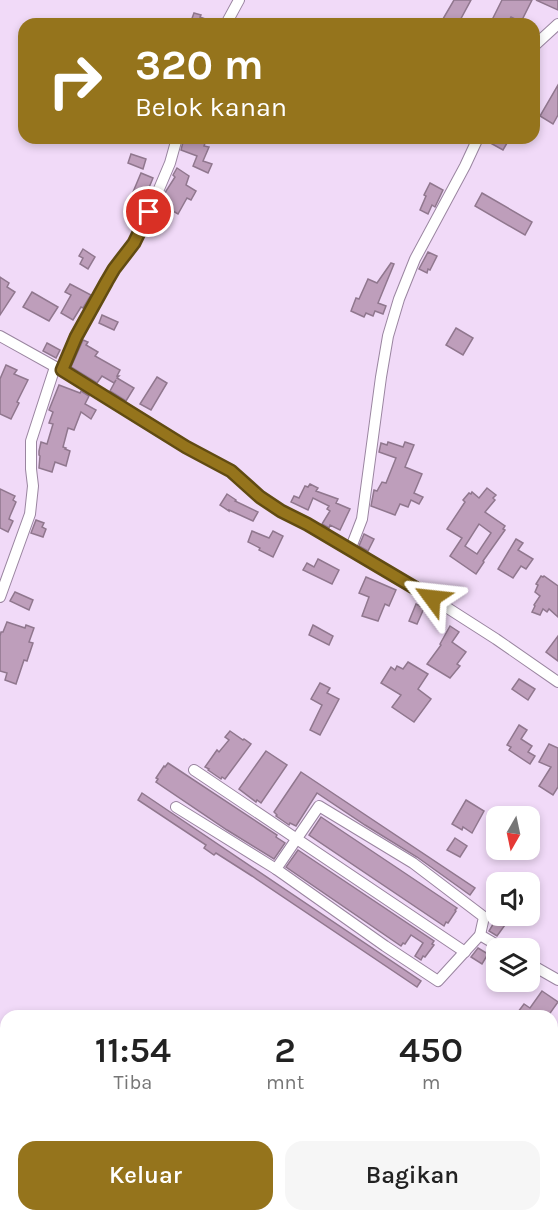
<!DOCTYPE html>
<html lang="id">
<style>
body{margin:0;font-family:Karla,sans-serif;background:#f6f6f6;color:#222;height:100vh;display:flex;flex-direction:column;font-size:22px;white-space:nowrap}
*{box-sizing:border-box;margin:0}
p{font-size:20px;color:#767676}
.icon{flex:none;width:33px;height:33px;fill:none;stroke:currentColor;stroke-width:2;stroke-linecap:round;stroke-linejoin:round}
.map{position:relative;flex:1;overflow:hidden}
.sheet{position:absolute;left:0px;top:1010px;width:558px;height:212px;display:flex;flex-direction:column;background:#fff;border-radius:18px 18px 0 0;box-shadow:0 3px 9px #0003}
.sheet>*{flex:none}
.hud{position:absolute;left:18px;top:18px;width:522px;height:126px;border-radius:18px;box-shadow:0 3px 9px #0003;background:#95741c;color:#fff;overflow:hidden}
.needle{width:39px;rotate:189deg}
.fabs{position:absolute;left:486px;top:806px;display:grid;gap:12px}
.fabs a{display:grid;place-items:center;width:54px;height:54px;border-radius:12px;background:#fff;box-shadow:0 3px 9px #0003;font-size:30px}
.pin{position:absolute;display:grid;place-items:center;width:51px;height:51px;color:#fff;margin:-26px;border:3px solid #fff;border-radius:50%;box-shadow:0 2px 6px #0007}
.me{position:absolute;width:66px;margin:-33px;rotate:300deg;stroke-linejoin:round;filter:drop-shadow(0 0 4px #0008)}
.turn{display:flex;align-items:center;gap:21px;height:126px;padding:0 18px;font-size:27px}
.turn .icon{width:78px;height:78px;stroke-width:2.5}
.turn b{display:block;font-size:42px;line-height:51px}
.eta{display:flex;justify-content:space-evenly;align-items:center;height:102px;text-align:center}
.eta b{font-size:36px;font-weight:600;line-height:42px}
.cta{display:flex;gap:12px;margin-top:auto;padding:12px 18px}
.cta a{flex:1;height:69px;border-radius:18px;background:#95741c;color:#fff;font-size:24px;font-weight:600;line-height:69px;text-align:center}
.cta a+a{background:#f6f6f6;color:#222}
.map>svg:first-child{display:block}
.building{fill:#be9ebb;stroke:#90778e;stroke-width:1.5;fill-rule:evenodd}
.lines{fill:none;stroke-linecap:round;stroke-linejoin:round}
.street-casing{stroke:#9a85a0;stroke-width:12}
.street{stroke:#fff;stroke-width:10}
.route-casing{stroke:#614b12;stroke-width:15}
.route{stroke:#95741c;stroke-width:10}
</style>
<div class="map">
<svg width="558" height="1220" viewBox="0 0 558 1220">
<rect width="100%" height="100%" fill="#f1daf8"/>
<g class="building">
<path d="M454,0H471L458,24H440Z"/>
<path d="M502,0H532L521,22L511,17L507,24H490Z"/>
<path d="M536,0H558V10Z"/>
<path d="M194,13L201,15L200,17L216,23V24H190Z"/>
<path d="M558,85V115L553,124L540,116Z"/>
<path d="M184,138H207L204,146L209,147L203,161L212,164L208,173L193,166L197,156L181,150Z"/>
<path d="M485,138H510L503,150L485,140Z"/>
<path d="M131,154L146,159L143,169L128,163Z"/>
<path d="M177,168L189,176L186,185L196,191L191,200L187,198L178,214L166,207L168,205L162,201L166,191L175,177L173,175Z"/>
<path d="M141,173L153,178L148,190L144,188L140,195L133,192Z"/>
<path d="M430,183L443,190L435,207L432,205L428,214L420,210L426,196L424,195Z"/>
<path d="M482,193L532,222L525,235L475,206Z"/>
<path d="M83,249L95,257L88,269L80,264L83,258L79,256Z"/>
<path d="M428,252L437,256L430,270L428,269L427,273L419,269Z"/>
<path d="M391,263L394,264L378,303L386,306L383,314L375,311L373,316L366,313L364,317L351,311L356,298L359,299L368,279L377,283Z"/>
<path d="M0,277L9,283L7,287L15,292L0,315Z"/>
<path d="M70,284L91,295L83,308L81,307L73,320L61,313L71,295L65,292Z"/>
<path d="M32,292L58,307L49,321L23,307Z"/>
<path d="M102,315L118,322L114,330L99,323Z"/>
<path d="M456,328L473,338L463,355L446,345Z"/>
<path d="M83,340L88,342L86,345L98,352L95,356L120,370L117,376H119L117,378L134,388L126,401L110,391L116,380L114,383L102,376L97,383L71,367Z"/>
<path d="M47,343L60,350L56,358L43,351Z"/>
<path d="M6,365L17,370L14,374L28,380L17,402L19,403L11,419L0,414V379Z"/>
<path d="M157,377L167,383L151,410L140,404Z"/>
<path d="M59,385L80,393L81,391L89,396L85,404L96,410L91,419L81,412L74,430L68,428L63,447L66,448L65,449L70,451L66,466L55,462L52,472L39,468L40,456L39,455V451L41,442L47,444L53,424L49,423L53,412L49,410Z"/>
<path d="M388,442L403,447L405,442L414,445L405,467L422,474L414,493L423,497L419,504L411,500L408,507L400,504L395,515L371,506L374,490L377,491L382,482L386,483L396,458L379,452L381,443L387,445Z"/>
<path d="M310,484L318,488L316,491L338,499L336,503L350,509L340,530L330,525L329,528L322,524L330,511L327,509L329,506L313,498L308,510L291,502L294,496L299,498L305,486L308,487Z"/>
<path d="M487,488L496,495L493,498L495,500L485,512L505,526L503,529L505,530L483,561L484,562L476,574L450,556L462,538L447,529L465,502L463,500L469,493L471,494L472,492L479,498ZM479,524L491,533L477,554L465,546Z"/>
<path d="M0,489L15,496L13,500L16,502L10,516L9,519L13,521L8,532L0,528Z"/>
<path d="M227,494L236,500L235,501L258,512L253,521L229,510V511L220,505Z"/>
<path d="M36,520L44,523L42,527L46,529L43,537L31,533Z"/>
<path d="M252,531L269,538L273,531L283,536L273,557L259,550L260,548L248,542Z"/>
<path d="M364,534L374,539L368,551L359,546Z"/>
<path d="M516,539L523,543L518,550L533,559L526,569L521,566L513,578L498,569Z"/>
<path d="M318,559L339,570L332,584L303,570L307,563L314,567Z"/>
<path d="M541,576L543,577L544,576L558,586V617L549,609L547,612L543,609L540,615L532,612L535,606L534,605L540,596L535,592L538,585L536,584Z"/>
<path d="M366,577L396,590L389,606L385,604L378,621L362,616L369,597L359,593Z"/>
<path d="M15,592L33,600L29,610L10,601Z"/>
<path d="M416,604L424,608L417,624L409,621Z"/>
<path d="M7,622L25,628L26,625L34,628L29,642L33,643L27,661L24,660L16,684L5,680L7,673L0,671V636L1,632H3Z"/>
<path d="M313,625L333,636L329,645L309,635Z"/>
<path d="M450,626L459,632L452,642L466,652L457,664L460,666L450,678L427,664L441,645L440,644Z"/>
<path d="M558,636V661L546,652Z"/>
<path d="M408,662L428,674L418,689L431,699L414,722L392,707L401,695L381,683L391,667L395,670L397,666L403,669Z"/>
<path d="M519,679L535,689L528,700L512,689Z"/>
<path d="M320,683L330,688L327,693L339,699L320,735L310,730L322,705L311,699Z"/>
<path d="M519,725L527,730L521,739L532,746L528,752L535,756L530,764L509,750L511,747L507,745Z"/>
<path d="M230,731L243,740L244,739L251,744L225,779L222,777L221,779L208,770L209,769L205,767L217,750L219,752L229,740L225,737Z"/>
<path d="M549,744L558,748V787L553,795L539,786L551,767L539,762Z"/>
<path d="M266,751L287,765L261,803L257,800L256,802L239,789Z"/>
<path d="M168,763L277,835L276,837L285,843L274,859L227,830L156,782L158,779L156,778L164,766L165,767Z"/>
<path d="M301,772L475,888L470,895L417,857L365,825L317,793L296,826L290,823L289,825L276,816L277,815L274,812Z"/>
<path d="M142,793L421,981L417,987L252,876L216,853L214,855L204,848L206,845L138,800Z"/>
<path d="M466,800L484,811L472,833L463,827L462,830L452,824Z"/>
<path d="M321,817L457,908L455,910L456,911L448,923L446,922L444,926L309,835Z"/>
<path d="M455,838L467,846L460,857L447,850Z"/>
<path d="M298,850L434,941L432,944L434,945L425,957L423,956L421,960L415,956L423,943L411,935L405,944L403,943L401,946L286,867Z"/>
<path d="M496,919L505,925L497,936L489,931Z"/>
<path d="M478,948L488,954L482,964L471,957Z"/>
<path d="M542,991L558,1002L548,1016H522L518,1012L524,1004L530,1008Z"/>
</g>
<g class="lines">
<g class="street-casing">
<g id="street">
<path d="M226,24L239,0"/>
<path d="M534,46L558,24"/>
<path d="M177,138L170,163L142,229L134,243L114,269L107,281L76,337L62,370L186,447L231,471L271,505L307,524L432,598L496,639L558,682"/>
<path d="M0,336L61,370"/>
<path d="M350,550L362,519L381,377L388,336L399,299L415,259L465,166L478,138"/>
<path d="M0,597L30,514L33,486L31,469V441L55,367"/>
<path d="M194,770L465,952"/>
<path d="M319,806L413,863L484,917L480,935L438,981L385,946L276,869Z"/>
<path d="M176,807L276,869"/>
<path d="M480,935L502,948"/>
<path d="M530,964L558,980"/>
<path d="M552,1049L558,1040"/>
<path d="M434,1220L438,1215"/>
</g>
</g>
<use href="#street" class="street"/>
</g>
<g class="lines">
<g class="route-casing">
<path id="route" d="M149,212L134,243L114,269L107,281L76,337L62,370L186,447L231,471L260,497L281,511L307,524L432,598"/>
</g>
<use href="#route" class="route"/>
</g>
</svg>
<div class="fabs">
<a><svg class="needle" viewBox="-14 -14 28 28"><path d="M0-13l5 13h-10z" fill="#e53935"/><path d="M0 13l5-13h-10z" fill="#767676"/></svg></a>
<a><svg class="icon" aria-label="sound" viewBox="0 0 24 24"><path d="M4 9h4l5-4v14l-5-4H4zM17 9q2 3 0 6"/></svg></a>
<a><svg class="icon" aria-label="layers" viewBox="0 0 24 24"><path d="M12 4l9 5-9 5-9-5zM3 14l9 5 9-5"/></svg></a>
</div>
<div class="pin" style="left:149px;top:212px;background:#d93025"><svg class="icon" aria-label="arrive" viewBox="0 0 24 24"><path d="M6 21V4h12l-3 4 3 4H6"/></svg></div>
<svg class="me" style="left:432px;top:598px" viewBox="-20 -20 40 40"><path d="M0-17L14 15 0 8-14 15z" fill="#95741c" stroke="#fff" stroke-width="4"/></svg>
<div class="hud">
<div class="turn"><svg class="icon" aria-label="right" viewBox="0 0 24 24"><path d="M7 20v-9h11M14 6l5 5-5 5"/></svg><div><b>320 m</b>Belok kanan</div></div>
</div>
<section class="sheet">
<div class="eta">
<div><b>11:54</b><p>Tiba</p></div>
<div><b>2</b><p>mnt</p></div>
<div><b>450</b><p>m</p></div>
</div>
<div class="cta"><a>Keluar</a><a>Bagikan</a></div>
</section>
</div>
